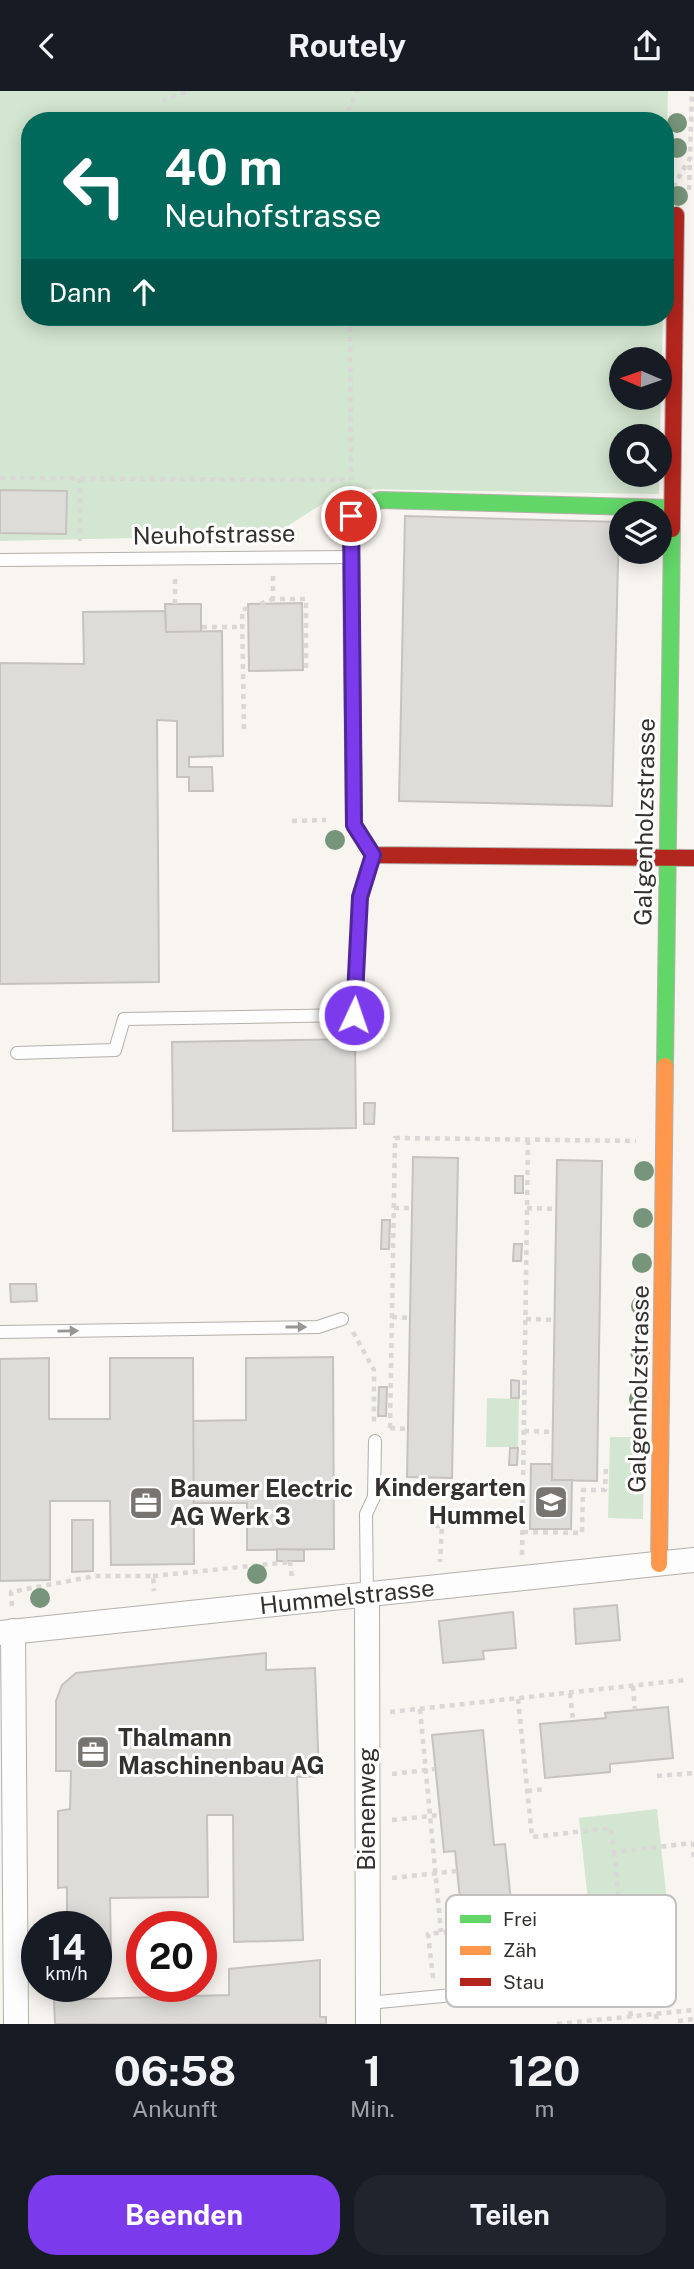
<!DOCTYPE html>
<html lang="de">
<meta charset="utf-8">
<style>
body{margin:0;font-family:"Public Sans",sans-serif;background:#20242c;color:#f1f3f6;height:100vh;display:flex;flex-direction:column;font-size:26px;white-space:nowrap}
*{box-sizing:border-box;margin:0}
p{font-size:23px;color:#9ea1a6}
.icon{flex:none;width:38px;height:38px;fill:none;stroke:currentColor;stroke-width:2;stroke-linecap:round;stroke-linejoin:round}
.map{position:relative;height:1933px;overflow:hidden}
.panel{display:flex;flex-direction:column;background:#171b24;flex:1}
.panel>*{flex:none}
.guide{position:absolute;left:21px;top:21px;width:653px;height:214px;border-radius:28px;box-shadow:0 4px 18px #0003;background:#00695c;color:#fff;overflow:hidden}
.needle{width:46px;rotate:272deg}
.controls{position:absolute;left:609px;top:256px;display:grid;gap:14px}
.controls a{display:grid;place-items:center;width:63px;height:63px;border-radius:50%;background:#171b24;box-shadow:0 4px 18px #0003;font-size:35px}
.speed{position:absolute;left:21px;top:1820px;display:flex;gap:14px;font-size:35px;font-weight:700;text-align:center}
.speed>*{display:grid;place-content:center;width:91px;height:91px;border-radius:50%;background:#171b24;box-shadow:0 4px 18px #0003;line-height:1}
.speed small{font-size:18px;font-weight:400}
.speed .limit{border:10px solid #d22;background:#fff;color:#111}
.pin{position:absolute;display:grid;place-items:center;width:60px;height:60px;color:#fff;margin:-30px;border:4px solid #fff;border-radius:50%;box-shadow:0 2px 7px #0007}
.me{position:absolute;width:77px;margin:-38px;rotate:3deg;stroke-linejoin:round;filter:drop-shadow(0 0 5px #0008)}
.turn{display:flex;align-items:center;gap:24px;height:147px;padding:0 28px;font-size:32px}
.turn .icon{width:91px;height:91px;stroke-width:2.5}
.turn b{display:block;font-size:49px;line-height:60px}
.then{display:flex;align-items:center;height:66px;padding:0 28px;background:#0003;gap:14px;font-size:26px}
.eta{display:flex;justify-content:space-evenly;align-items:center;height:119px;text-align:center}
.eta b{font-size:42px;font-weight:700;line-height:49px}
.action{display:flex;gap:14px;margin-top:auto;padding:14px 28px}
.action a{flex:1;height:80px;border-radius:28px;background:#7c3aed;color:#fff;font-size:28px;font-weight:700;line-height:80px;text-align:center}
.action a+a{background:#20242c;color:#f1f3f6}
header{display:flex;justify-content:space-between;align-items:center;height:91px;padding:0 28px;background:#171b24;font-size:32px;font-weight:700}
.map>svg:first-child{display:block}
.green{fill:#d3e6d1;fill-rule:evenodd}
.building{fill:#dedcd8;stroke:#c6c2bf;stroke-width:2}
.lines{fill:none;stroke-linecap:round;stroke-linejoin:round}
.lane-casing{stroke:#b3b0ac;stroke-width:14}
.street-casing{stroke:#b3b0ac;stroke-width:26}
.fast-casing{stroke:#b3b0ac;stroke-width:18}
.slow-casing{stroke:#b3b0ac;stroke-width:18}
.jam-casing{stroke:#b3b0ac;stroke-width:18}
.path{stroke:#d9d8d6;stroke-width:4.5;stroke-dasharray:5 5;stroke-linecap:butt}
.lane{stroke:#fefdfd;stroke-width:12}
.street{stroke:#fefdfd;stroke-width:24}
.fast{stroke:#63d668;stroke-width:16}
.slow{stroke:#ff974d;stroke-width:16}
.jam{stroke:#b3261e;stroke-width:16}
.tree{fill:#77957a}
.oneway{fill:#989695}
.route-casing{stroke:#51269a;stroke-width:18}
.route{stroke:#7c3aed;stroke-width:12}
.labels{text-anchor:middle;stroke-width:6;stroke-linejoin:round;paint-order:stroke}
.street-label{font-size:24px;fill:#33302d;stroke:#fff}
.poi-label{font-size:24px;font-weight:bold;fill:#33302d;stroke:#fff;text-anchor:start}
.key{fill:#fff;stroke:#c2c1c0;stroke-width:2}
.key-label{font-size:19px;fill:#33302d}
</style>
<header><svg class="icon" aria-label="back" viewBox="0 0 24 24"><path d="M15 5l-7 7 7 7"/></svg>Routely<svg class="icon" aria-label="share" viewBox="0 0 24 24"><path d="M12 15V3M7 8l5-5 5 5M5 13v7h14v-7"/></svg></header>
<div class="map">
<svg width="694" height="1933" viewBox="0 0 694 1933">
<rect width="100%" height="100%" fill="#f8f4ef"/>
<g class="green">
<path d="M0,0H668L665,129V30H30V226H663L660,345H621V383H659V403L364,398L327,410L273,444L0,450ZM621,268H660V306H621Z"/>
<path d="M487,1307L519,1308L518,1356H486Z"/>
<path d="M610,1346H644L643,1428L608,1427Z"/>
<path d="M657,1718L677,1902L599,1911L579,1727Z"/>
</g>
<g class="building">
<path d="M0,399L67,400L66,443L0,442Z"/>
<path d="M405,425L619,431L612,715L399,710Z"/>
<path d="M302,512L303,579L249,580L248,513Z"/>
<path d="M165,513H201V541H166Z"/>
<path d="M165,520L166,541L222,540L223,665L189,666V676H212L213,700H189V686H177V630L157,629L159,891L0,893V572L84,573L83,521Z"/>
<path d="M355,948L356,1037L173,1040L172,951Z"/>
<path d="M364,1012H375L374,1033H364Z"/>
<path d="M413,1066L458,1067L452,1387L407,1386Z"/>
<path d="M557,1069L602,1070L597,1390L552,1389Z"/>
<rect x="515" y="1085" width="8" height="17"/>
<path d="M382,1129H390L389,1158H381Z"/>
<path d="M514,1153H522L521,1170H513Z"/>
<path d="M10,1193H36L37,1210L11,1211Z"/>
<path d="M333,1266L334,1458L247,1459V1412H193V1330L246,1329V1267Z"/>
<path d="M49,1267V1328H110V1267H193L194,1473L111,1474L110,1410H50V1489L0,1490V1268Z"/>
<path d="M511,1289L519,1290V1307H511Z"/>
<path d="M379,1296H387L386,1325H378Z"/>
<path d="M510,1357H518L517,1374H509Z"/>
<path d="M531,1373H552V1389H572L571,1438H530Z"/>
<path d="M72,1429H93V1480L72,1481Z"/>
<path d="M277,1458L304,1459V1470H277Z"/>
<path d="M617,1514L620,1549L576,1553L574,1518Z"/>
<path d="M513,1521L516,1557L483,1560L484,1568L443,1572L439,1530Z"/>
<path d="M266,1562V1579L315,1577L319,1685L297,1686L303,1849L234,1851L233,1724H207L208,1806L110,1807L111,1863H96V1836H67V1796L58,1797V1720L70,1718L71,1680H56V1610L62,1594L76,1582Z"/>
<path d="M668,1616L673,1667L610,1673V1681L545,1687L540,1633L606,1627L605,1622Z"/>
<path d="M483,1639L494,1754L505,1753L511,1810L524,1809L530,1867L479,1872L474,1816L461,1817L455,1760L444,1761L432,1644Z"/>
<path d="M320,1869V1926H326V1933H55L54,1909L229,1904V1878Z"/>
</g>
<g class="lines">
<g class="lane-casing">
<g id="lane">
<path d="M0,469L350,466"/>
<path d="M17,962L115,959L124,928L354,924L360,806L373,764"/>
<path d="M0,1241L318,1236L342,1228"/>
<path d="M367,1504L366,1423L374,1406L375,1350"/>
<path d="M368,1912L538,1896"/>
</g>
</g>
<g class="street-casing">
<g id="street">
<path d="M367,1504L368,1933"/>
<path d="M13,1540L16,1933"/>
<path d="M0,1542L694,1469"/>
</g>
</g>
<g class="fast-casing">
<g id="fast">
<path d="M352,575L351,425L380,409L671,417"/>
<path d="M665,975L672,438"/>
</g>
</g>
<g class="slow-casing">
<path id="slow" d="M659,1473L665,975"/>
</g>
<g class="jam-casing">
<g id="jam">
<path d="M672,438L676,124"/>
<path d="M352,575L354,734L373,764L694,767"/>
</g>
</g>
<g class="path">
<path d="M162,10L188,0"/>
<path d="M348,30V19L357,0"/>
<path d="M673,96L690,67L692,0"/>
<path d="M689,99L690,67"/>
<path d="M350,226L351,389"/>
<path d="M0,387L351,389"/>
<path d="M80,387V450"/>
<path d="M273,485V508H306V579"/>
<path d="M175,513V486"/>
<path d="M260,513L273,508"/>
<path d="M202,536H243"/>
<path d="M244,638L242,519L248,517"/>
<path d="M292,730L326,729"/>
<path d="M394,1117H413"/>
<path d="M527,1117L557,1118"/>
<path d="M392,1226L411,1227"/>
<path d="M526,1228L555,1229"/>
<path d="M353,1241L374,1279V1332"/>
<path d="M390,1337L395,1047L636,1050"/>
<path d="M390,1337L408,1338"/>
<path d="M524,1340L553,1341"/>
<path d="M437,1423V1435H442L440,1471"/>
<path d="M523,1441L582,1442L583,1399H605L606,1373"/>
<path d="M522,1464L528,1048"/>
<path d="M290,1470L292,1487"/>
<path d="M153,1485L290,1471"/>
<path d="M12,1515L11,1501L95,1485H153L154,1500"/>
<path d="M633,1595L635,1619"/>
<path d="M570,1602L573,1630"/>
<path d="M518,1608L532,1746L611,1737L614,1761L692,1752"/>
<path d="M420,1618L441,1841"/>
<path d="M390,1621L685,1589"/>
<path d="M392,1683L435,1678"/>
<path d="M657,1685L694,1682"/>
<path d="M527,1700L547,1698"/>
<path d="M392,1729L440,1724"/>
<path d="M693,1751L694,1771"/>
<path d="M614,1761L631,1926"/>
<path d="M392,1787L457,1780"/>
<path d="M433,1887L428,1843L476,1837"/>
<path d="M656,1923L657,1933"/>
<path d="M678,1930L694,1928"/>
<path d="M557,1933L694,1919"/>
</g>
<use href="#lane" class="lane"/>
<use href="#street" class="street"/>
<use href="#fast" class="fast"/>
<use href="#slow" class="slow"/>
<use href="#jam" class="jam"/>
</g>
<g class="tree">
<circle cx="677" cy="32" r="10"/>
<circle cx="677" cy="57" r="10"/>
<circle cx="678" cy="105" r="10"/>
<circle cx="335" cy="749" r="10"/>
<circle cx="644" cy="1080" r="10"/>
<circle cx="643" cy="1127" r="10"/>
<circle cx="642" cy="1172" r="10"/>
<circle cx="641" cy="1215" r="10"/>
<circle cx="640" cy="1261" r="10"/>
<circle cx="639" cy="1308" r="10"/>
<circle cx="257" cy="1483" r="10"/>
<circle cx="40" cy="1507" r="10"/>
</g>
<defs><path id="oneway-solid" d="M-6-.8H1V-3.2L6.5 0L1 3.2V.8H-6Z" transform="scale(1.75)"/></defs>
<g class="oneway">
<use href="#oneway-solid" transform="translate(296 1236)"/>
<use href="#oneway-solid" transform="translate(68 1240) rotate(-1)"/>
</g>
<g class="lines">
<g class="route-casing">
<path id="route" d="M351,425L354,734L373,764L360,806L354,924"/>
</g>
<use href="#route" class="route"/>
</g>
<defs>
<g id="school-square" transform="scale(1.75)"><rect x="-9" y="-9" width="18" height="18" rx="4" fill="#787571" stroke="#fff"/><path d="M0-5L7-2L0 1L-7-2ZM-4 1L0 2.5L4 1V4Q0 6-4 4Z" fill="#fff"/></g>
<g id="office-square" transform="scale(1.75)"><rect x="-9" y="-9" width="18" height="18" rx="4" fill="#787571" stroke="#fff"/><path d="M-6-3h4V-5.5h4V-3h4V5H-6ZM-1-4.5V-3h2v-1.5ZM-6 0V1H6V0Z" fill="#fff"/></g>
</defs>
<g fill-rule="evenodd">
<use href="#school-square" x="551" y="1411"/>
<use href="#office-square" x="146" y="1412"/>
<use href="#office-square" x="93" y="1661"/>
</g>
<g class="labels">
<g class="street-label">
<text transform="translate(214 444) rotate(-1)" y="8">Neuhofstrasse</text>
<text transform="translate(645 731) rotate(-89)" y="8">Galgenholzstrasse</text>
<text transform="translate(639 1298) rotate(-89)" y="8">Galgenholzstrasse</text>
<text transform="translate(347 1506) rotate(-6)" y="8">Hummelstrasse</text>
<text transform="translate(367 1718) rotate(-90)" y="8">Bienenweg</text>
</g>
<g class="poi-label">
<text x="526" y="1405" text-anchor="end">Kindergarten<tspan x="526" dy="28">Hummel</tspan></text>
<text x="170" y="1406">Baumer Electric<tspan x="170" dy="28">AG Werk 3</tspan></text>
<text x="118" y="1655">Thalmann<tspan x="118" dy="28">Maschinenbau AG</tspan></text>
</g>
</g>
<rect x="446" y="1804" width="230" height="112" rx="10" class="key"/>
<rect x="460" y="1824" width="31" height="8" fill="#63d668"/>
<rect x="460" y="1855" width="31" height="9" fill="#ff974d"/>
<rect x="460" y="1887" width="31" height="8" fill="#b3261e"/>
<g class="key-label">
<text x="503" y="1835">Frei</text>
<text x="503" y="1866">Zäh</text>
<text x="503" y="1898">Stau</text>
</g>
</svg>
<div class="controls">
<a><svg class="needle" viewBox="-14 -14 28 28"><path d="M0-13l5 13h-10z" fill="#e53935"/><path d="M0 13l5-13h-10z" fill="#9ea1a6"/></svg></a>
<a><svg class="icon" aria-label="search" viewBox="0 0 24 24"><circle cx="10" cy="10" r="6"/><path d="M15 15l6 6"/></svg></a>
<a><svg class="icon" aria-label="layers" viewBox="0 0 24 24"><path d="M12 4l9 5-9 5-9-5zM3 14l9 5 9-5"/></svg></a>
</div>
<div class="speed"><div>14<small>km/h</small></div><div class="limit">20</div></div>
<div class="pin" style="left:351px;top:425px;background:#d93025"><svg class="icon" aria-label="arrive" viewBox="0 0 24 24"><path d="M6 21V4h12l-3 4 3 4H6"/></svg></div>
<svg class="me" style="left:354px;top:924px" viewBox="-20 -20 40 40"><circle r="17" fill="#7c3aed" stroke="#fff" stroke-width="3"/><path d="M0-11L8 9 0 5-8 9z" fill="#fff"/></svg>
<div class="guide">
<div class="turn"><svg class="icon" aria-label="left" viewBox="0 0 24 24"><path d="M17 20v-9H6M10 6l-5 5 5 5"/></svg><div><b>40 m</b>Neuhofstrasse</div></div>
<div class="then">Dann<svg class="icon" aria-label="ahead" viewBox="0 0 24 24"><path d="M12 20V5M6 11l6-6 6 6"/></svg></div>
</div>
</div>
<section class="panel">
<div class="eta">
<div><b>06:58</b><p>Ankunft</p></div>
<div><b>1</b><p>Min.</p></div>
<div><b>120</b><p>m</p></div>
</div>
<div class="action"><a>Beenden</a><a>Teilen</a></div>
</section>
